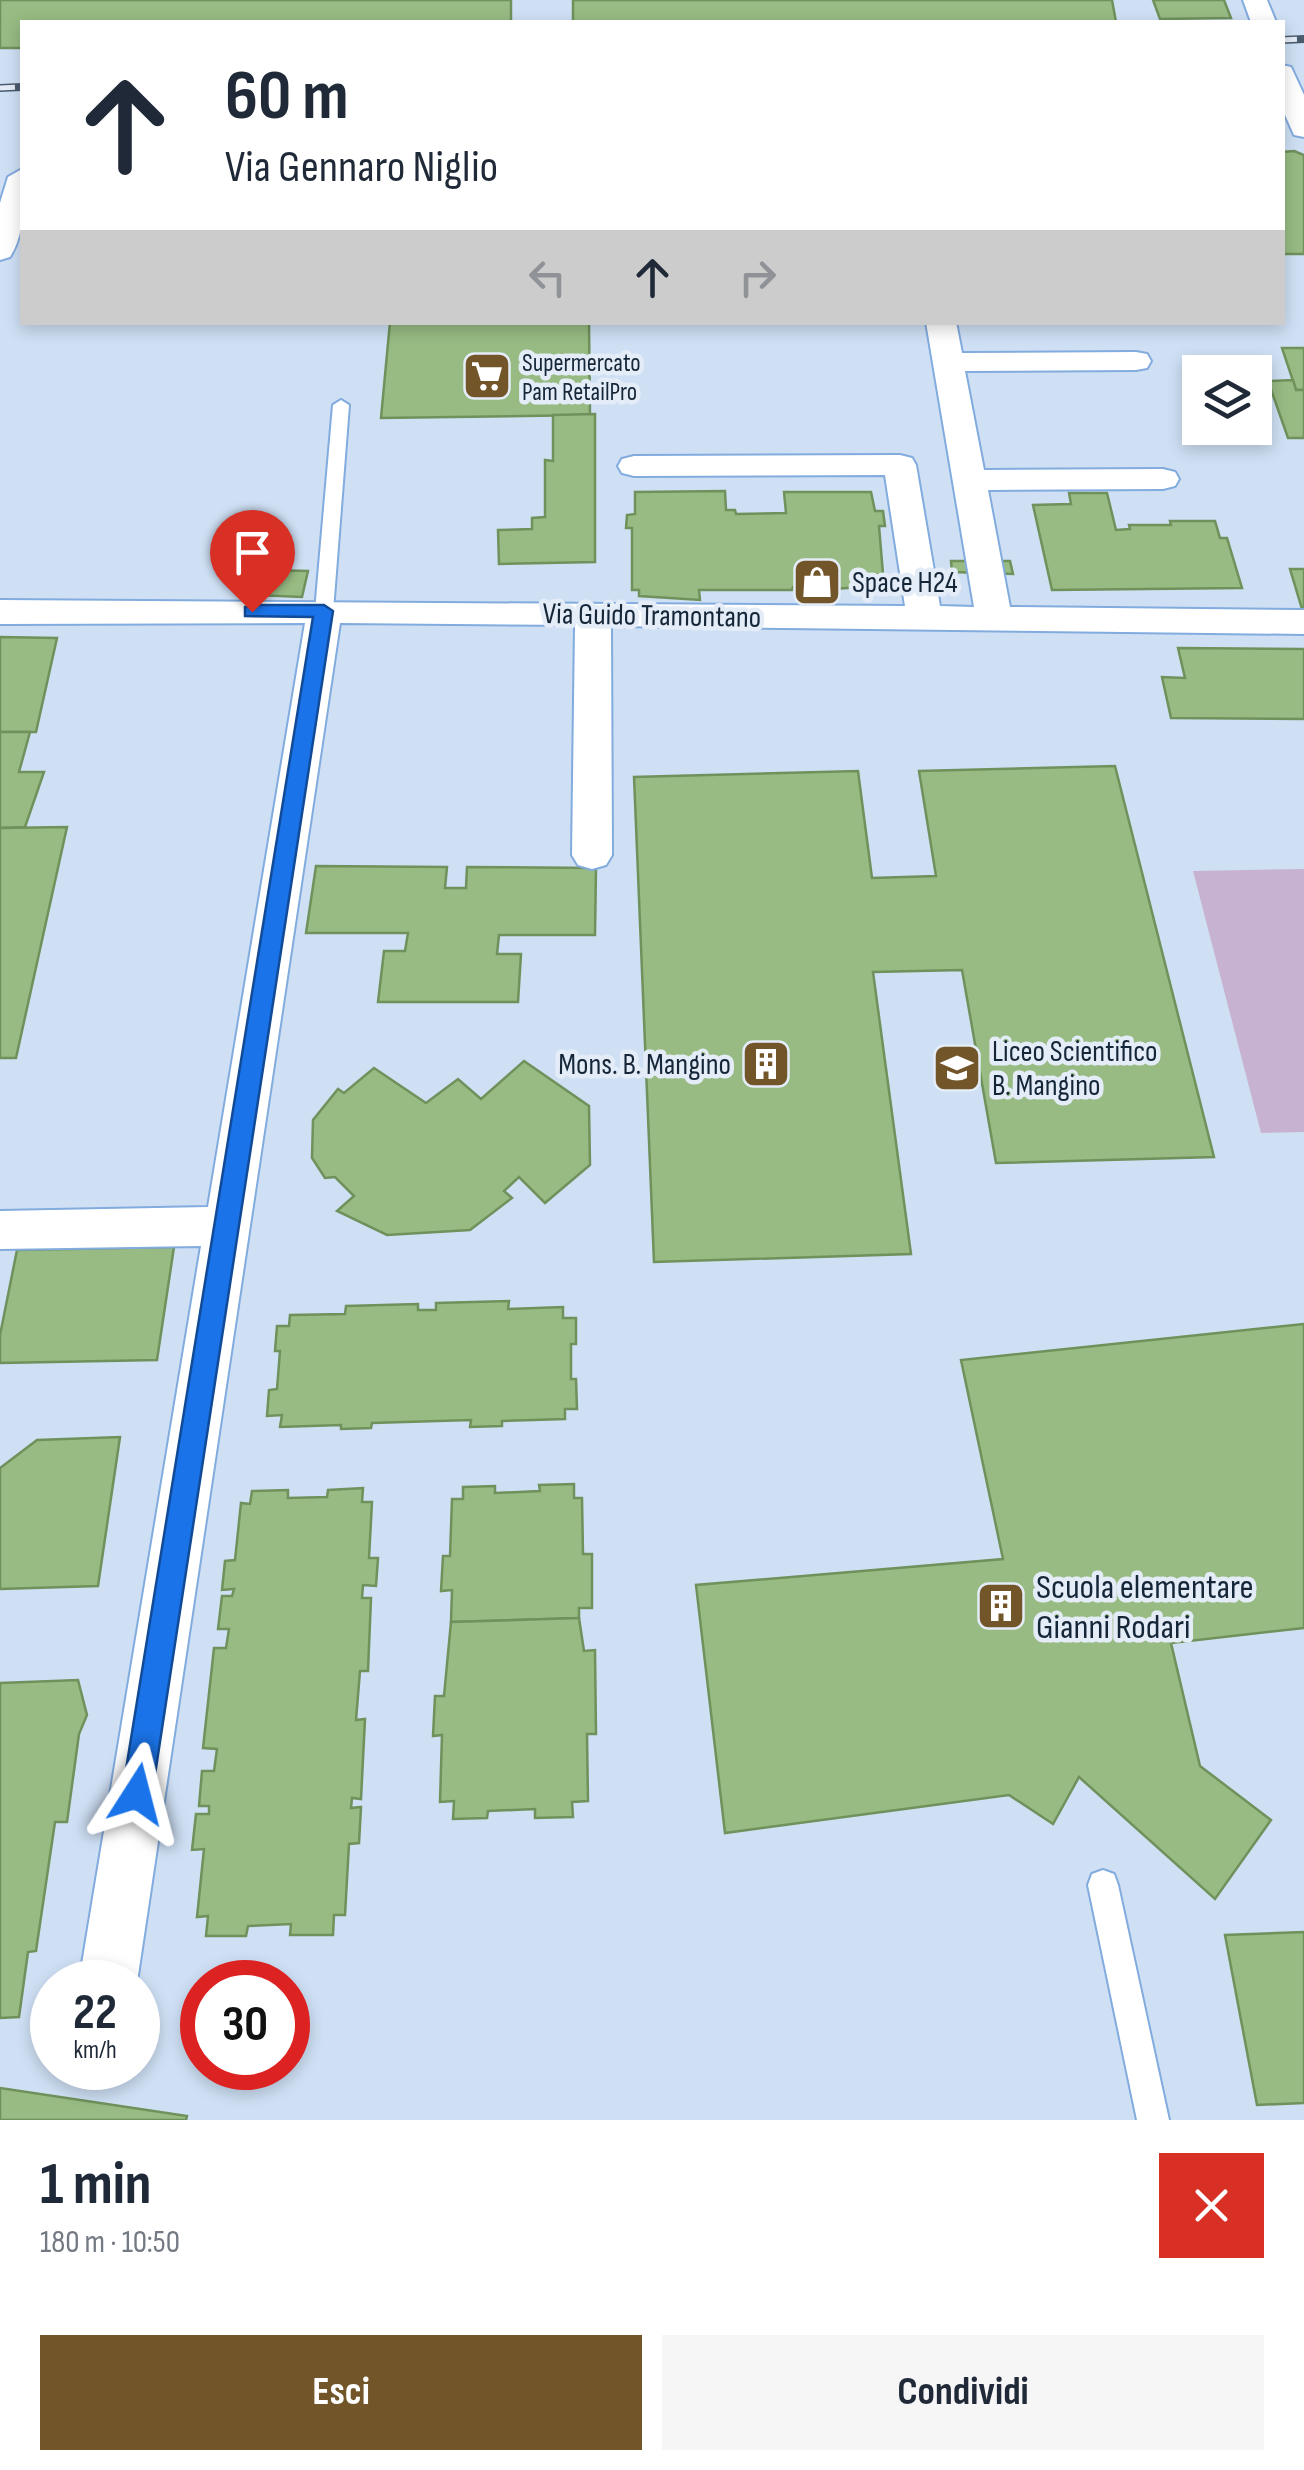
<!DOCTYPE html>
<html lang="it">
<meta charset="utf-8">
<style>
body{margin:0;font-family:"Sofia Sans Condensed",sans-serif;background:#f6f6f7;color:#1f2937;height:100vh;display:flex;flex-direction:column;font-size:38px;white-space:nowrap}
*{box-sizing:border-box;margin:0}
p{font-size:32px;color:#747a83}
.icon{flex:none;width:55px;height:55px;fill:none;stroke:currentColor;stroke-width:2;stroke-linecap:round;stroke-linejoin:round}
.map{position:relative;height:2120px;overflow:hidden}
.panel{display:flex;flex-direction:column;background:#fff;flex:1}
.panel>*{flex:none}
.hud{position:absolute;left:20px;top:20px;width:1265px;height:305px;border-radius:0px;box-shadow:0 5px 15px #0003;background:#fff;color:#1f2937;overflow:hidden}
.fabs{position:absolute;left:1182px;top:355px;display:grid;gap:20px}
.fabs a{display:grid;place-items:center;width:90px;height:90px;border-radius:0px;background:#fff;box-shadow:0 5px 15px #0003;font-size:50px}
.speed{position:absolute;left:30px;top:1960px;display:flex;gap:20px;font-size:50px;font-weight:700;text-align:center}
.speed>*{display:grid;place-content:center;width:130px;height:130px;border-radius:50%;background:#fff;box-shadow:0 5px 15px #0003;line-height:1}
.speed small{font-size:25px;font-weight:400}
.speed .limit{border:15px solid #d22;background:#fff;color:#111}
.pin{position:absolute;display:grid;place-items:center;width:85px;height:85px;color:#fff;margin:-102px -42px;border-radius:50% 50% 50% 0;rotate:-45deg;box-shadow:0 0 10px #0007}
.pin .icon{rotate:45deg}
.me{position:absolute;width:110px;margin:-55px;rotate:9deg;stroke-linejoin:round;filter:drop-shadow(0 0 8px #0008)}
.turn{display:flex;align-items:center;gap:35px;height:210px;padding:0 40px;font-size:45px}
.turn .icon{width:130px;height:130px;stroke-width:2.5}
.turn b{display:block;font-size:70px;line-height:85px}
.lanes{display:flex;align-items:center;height:95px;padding:0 40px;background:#0003;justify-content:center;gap:50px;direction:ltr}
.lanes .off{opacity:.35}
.round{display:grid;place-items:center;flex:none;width:105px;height:105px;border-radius:0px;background:#f6f6f7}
.head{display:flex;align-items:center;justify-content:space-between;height:170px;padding:0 40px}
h1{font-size:60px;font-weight:700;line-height:75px}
.primary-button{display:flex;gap:20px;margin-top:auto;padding:20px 40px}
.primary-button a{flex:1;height:115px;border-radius:0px;background:#73552a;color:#fff;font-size:40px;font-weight:700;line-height:115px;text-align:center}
.primary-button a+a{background:#f6f6f7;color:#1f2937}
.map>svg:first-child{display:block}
.green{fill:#c8b2d2}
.building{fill:#97bb83;stroke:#6f915b;stroke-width:2.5}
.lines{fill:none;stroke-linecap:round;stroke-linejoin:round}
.service-casing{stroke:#82abde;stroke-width:4}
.minor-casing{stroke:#82abde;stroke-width:4}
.service{fill:#fff;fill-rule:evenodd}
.minor{fill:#fff;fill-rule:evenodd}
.rail-casing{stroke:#4a5b6e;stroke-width:8}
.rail{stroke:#e4ecf7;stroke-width:5;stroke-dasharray:15;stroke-linecap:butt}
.route{fill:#1a73e8;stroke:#114b97;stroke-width:2.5}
.labels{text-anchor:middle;stroke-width:9;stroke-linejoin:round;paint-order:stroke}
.far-poi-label{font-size:25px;fill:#152639;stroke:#e4ecf7;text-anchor:start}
.poi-label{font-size:30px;fill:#152639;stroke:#e4ecf7;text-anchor:start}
.street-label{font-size:30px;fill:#152639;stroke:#e4ecf7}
.near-poi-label{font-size:35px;fill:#152639;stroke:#e4ecf7;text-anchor:start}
</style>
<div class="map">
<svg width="1304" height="2120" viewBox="0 0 1304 2120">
<rect width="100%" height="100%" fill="#cfe0f5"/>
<path class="green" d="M1304,869V1132L1261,1133L1193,871Z"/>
<g class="building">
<path d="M0,0H511V22H22V48H0Z"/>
<path d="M573,0H1112L1116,22H573Z"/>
<path d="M1153,0H1224L1231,18L1160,19Z"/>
<path d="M1294,151L1304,155V254H1282V152Z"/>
<path d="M390,322H589L590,415L381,418Z"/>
<path d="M1282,348H1304V390H1296Z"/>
<path d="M1293,380L1296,390H1304V438H1288L1268,381Z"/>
<path d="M595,414V562L499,564L498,530L532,529V518L545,517V460L553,461V415Z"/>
<path d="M725,491L726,510H735L736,514L786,513L784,492H871L875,511H883L885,526H879L883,574L874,575L876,586L805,591L804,587H793L792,590H699L700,600L639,596V590H632V528H626L627,515L635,514V492Z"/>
<path d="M1069,493H1107L1116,530L1130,529L1129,525H1171L1170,521H1215L1220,538H1227L1242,588L1052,590L1033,505L1071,504Z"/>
<path d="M951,561H1010L1013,574L952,572Z"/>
<path d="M1290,569H1304V609H1302Z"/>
<path d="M268,570L308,571L302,597L251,595L254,585L265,584Z"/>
<path d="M0,637L57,638L36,732H0Z"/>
<path d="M1178,648L1304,649V719L1171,718L1162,677L1185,678Z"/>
<path d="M0,732H30L19,772H44L25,827L0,828Z"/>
<path d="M1115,766L1214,1157L996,1163L962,970L873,972L911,1254L654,1262L634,777L858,771L872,878L936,876L919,771Z"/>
<path d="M67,827L16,1058H0V828Z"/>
<path d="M316,866L447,867L445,888H466L467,867L596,868L595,935H499L497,954H521L518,1002H378L384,951H405L408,933H306Z"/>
<path d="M524,1061L589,1106L590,1165L545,1203L519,1177L504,1191L512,1198L470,1230L387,1235L337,1211L354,1196L335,1177L325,1178L312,1158L313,1120L338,1089L344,1093L374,1068L426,1103L458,1079L481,1099Z"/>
<path d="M174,1247L157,1360L0,1363V1335L17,1250Z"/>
<path d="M509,1301L508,1309L563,1307V1318H576V1344H571V1379H576L577,1409H565V1419L502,1421V1426L470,1427L471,1420L372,1423L371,1428L341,1429V1425L280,1427L282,1415L267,1416L269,1390L277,1389L280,1351H275L277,1326H289L290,1315L345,1314L346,1306L418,1304V1310H436V1303Z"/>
<path d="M1304,1324V1628L1171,1643L1200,1766L1271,1820L1215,1899L1079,1777L1053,1824L1009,1795L725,1833L696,1585L1003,1559L961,1360Z"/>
<path d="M120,1437L98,1586L0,1589V1468L37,1440Z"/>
<path d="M574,1484V1498H582L583,1554H592V1608H579V1618L451,1622L452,1590L441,1591L443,1556H450L452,1499H463V1487L495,1486V1493L540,1491L539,1485Z"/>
<path d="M363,1488L362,1502H372L369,1558H378L376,1586L363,1585L362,1598H371L368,1671H360L356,1720L365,1719L361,1799L352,1798L351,1808L361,1807L359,1843L349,1844L345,1915H334L333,1935H290L291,1924L248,1926L246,1936H206L208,1916L197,1917L204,1849L192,1850L196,1814H209V1806H199L202,1771H214L217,1749L203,1748L214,1648H226L229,1629H218L222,1596H232L234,1589L222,1590L225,1561L235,1560L241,1503L250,1504L252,1491L288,1490V1498L327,1497L328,1490Z"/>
<path d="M579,1618L584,1651L595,1650L596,1734H587L588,1801L572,1802L573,1817L535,1818V1809L488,1811L487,1818L453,1819L454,1801L440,1802L442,1735L433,1736L435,1696H444L451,1622Z"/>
<path d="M78,1680L87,1715L79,1734L67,1822H55L36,1951L28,1952L19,2017L0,2018V1683Z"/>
<path d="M1304,1932V2103L1257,2105L1225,1935Z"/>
<path d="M0,2088L187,2116L186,2120H0Z"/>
</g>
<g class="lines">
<g class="service-casing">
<g id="service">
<path d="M341,400L349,405L333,611L324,617L315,611L333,405Z"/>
<path d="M1103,1870L1114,1874L1118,1885L1169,2120H1137L1088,1885L1092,1874Z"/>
</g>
</g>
<g class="minor-casing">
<g id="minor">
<path d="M1243,0H1267L1276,22H1251Z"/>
<path d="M1282,65L1291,67L1304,95V137L1294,135L1282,108Z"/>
<path d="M22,169C24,197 26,232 10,257L0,260V203L8,177Z"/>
<path d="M926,322H956L962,353L1136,352L1147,354L1151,361L1147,368L1136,370L965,371L984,470L1163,469L1175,472L1179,479L1175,486L1163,489L988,490L1010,607L1304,610V634L611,626L612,855L606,865L592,869L578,865L572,855L575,625L340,623L137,1982H79L201,1246L0,1249V1211L208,1207L305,623L0,624V600L905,606L885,475L634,476L622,473L618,466L622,459L634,456L900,455L912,458L916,465L940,606L974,607Z"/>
</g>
</g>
<use href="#service" class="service"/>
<use href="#minor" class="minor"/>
<g class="rail-casing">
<g id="rail">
<path d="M1282,40L1304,39"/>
<path d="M0,88L22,87"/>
</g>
</g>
<use href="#rail" class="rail"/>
</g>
<path class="route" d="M252,605H324L333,611L152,1794L147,1804L137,1808L127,1804L122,1794L313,617L245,616V607Z"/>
<defs>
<g id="supermarket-square" transform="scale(2.5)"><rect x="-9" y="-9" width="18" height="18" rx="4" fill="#73552a" stroke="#e4ecf7"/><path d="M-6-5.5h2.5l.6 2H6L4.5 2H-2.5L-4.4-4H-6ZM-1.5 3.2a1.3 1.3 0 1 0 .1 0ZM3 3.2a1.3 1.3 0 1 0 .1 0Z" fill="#fff"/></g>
<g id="shop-square" transform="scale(2.5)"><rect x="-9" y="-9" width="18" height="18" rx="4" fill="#73552a" stroke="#e4ecf7"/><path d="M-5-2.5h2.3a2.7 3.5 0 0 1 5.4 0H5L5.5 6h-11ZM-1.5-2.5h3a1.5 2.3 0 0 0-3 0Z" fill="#fff"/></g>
<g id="building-square" transform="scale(2.5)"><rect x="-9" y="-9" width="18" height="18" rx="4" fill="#73552a" stroke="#e4ecf7"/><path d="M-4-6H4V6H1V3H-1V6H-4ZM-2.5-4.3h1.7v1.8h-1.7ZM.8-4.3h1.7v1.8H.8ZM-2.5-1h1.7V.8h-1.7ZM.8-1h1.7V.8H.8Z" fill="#fff"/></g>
<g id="school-square" transform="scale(2.5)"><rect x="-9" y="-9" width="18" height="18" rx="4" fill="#73552a" stroke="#e4ecf7"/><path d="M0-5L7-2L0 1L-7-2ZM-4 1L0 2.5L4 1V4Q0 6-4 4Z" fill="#fff"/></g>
</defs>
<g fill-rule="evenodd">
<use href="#supermarket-square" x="487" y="376"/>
<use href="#shop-square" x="817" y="582"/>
<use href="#building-square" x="766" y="1064"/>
<use href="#school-square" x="957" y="1068"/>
<use href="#building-square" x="1001" y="1606"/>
</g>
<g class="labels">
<g class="far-poi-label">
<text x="522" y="371">Supermercato<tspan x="522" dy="29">Pam RetailPro</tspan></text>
</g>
<g class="poi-label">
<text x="852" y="592">Space H24</text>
<text x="992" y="1061">Liceo Scientifico<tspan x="992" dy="34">B. Mangino</tspan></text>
<text x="731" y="1074" text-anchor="end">Mons. B. Mangino</text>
</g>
<g class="street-label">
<text transform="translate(652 615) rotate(1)" y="10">Via Guido Tramontano</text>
</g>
<g class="near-poi-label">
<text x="1036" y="1598">Scuola elementare<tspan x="1036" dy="40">Gianni Rodari</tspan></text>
</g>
</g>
</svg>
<div class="fabs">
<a><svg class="icon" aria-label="layers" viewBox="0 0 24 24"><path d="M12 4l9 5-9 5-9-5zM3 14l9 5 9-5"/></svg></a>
</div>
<div class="speed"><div>22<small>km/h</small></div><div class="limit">30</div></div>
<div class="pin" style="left:252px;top:612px;background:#d93025"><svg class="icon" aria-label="arrive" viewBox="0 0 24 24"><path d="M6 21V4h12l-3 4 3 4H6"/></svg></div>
<svg class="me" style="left:137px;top:1794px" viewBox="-20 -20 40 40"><path d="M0-17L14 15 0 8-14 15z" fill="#1a73e8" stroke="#fff" stroke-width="4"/></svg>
<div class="hud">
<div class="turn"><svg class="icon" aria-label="ahead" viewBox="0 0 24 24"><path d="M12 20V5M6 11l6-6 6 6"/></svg><div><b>60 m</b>Via Gennaro Niglio</div></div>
<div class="lanes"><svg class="icon off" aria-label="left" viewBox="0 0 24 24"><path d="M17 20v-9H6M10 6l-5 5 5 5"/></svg><svg class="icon" aria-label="ahead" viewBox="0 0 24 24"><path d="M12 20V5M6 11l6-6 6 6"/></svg><svg class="icon off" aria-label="right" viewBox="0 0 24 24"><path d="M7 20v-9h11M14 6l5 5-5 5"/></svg></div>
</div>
</div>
<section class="panel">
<div class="head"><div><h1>1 min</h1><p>180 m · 10:50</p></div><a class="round" style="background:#d93025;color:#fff"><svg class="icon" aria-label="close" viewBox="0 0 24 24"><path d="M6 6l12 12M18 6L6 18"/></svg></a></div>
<div class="primary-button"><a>Esci</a><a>Condividi</a></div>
</section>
